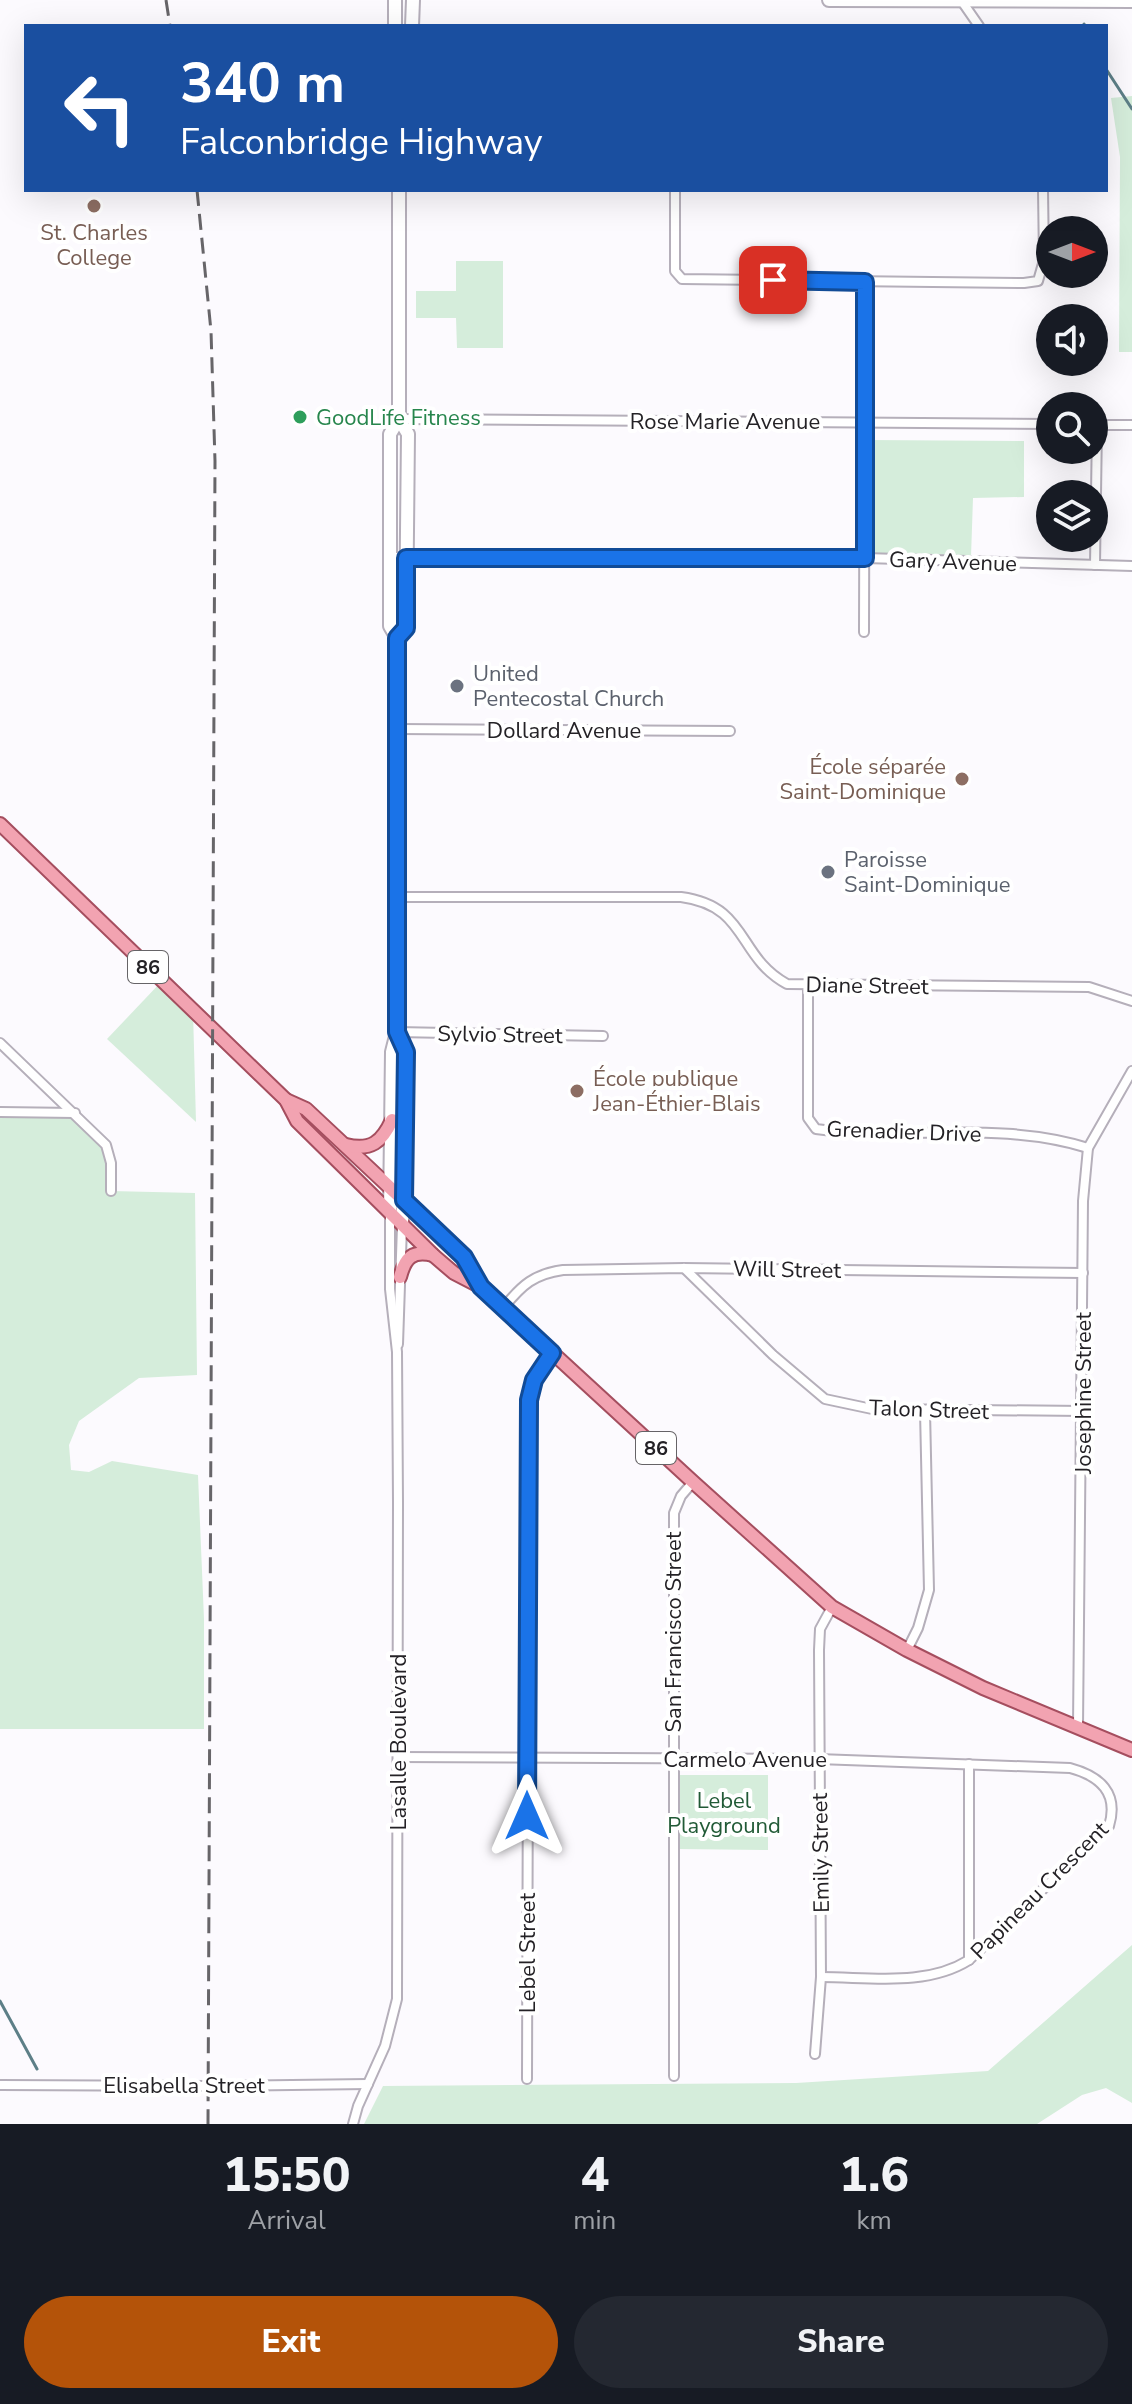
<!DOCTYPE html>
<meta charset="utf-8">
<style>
body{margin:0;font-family:"Nunito Sans",sans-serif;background:#242831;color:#f1f3f6;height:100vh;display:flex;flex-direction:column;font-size:30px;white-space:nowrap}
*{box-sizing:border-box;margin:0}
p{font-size:26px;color:#9ea1a6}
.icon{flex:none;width:44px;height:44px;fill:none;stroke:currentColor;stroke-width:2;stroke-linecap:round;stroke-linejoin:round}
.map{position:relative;height:2124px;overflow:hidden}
.panel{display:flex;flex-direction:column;background:#171b24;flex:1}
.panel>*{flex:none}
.guide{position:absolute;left:24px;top:24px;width:1084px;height:168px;border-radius:0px;box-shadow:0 8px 32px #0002;background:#1a4fa0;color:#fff;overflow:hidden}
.needle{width:52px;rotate:90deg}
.controls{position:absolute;left:1036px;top:216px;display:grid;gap:16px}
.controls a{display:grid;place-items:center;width:72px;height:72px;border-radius:50%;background:#171b24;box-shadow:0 8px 32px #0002;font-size:40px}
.pin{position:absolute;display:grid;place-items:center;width:68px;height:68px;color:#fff;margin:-34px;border-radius:16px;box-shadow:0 4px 12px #0006}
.me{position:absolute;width:88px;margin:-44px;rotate:0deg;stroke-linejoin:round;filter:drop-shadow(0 0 6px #0008)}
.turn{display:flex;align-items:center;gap:28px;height:168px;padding:0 24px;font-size:36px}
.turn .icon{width:104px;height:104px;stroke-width:2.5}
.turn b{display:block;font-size:56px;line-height:68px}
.eta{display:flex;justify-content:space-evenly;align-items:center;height:136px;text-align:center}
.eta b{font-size:48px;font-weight:800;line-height:56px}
.cta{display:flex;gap:16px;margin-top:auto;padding:16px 24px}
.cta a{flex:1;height:92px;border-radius:48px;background:#b45309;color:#fff;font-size:32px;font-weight:800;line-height:92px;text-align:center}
.cta a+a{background:#242831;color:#f1f3f6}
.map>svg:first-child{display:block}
.green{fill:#d5eddb}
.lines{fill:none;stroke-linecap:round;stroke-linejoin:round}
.stream{stroke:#5d7f87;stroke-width:3}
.street-casing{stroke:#b5afba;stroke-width:12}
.secondary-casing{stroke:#b5afba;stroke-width:16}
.primary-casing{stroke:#a54e5f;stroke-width:16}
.street{stroke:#fff;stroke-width:8}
.secondary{stroke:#fff;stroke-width:12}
.primary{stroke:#f2a3b1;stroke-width:12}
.rail{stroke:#676569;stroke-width:3;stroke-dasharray:16 8;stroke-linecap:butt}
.route-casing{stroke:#114b97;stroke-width:20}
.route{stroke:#1a73e8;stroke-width:14}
.education-dot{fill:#8d6e63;stroke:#fff;stroke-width:3}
.leisure-dot{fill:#2e9e5b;stroke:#fff;stroke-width:3}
.worship-dot{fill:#6b7280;stroke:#fff;stroke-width:3}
.labels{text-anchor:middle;stroke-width:8;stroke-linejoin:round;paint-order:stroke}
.shield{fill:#fff;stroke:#666467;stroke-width:2}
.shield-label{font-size:20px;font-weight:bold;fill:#242226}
.education-label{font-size:22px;fill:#785e54;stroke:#fff}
.leisure-label{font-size:22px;fill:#27864d;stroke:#fff;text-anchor:start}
.street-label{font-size:22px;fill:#242226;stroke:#fff}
.worship-label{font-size:22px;fill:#5b616d;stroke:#fff;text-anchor:start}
.park-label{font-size:22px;fill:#215a36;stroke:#fff}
</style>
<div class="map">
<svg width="1132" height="2124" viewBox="0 0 1132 2124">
<rect width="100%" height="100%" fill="#fcfafe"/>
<g class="green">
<path d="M1132,96V352H1119L1120,157L1111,98Z"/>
<path d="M456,261H503V348H457L456,318H416V291H456Z"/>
<path d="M868,440L1024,441V497L973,498L971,557L876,556L872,554L868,545Z"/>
<path d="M162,981L193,1011L196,1122L107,1039Z"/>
<path d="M0,1111L75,1112L106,1145L111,1191L195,1193L197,1375L139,1378L79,1421L69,1445L71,1470L89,1472L112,1461L198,1475L204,1619V1729H0Z"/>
<path d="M680,1775H768V1850L679,1849Z"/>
<path d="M1132,1945V2103L1106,2088L1082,2095L1037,2124H364L383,2086L796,2083L988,2071Z"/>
</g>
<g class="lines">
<g class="stream">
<path d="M1084,24L1085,26"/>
<path d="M1106,69L1132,109"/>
<path d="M0,2001L37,2069"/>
</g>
<g class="street-casing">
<g id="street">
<path d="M961,0L979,26"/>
<path d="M675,190V271L682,279L1024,283L1038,281L1044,260L1043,190"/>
<path d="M399,419L1050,424"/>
<path d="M1095,425H1132"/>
<path d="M389,557L865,558L1132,566"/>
<path d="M1095,565L1097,425"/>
<path d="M864,632L865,282"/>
<path d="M398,729L730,731"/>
<path d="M397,897H681C749,906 736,956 787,984L1089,987L1132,1001"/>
<path d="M808,985V1118L816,1129C906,1141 1000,1120 1088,1148"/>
<path d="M397,1032L603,1036"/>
<path d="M0,1043L106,1145L111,1163V1191"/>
<path d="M0,1112L75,1113"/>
<path d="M684,1268L773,1355L825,1399L872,1409L1083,1411"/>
<path d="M504,1307C522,1285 534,1274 563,1270L684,1268L1083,1273"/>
<path d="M398,1344L402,1226"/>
<path d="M907,1650L918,1628L929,1590L925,1411"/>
<path d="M1078,1727L1083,1201L1088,1148L1132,1071"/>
<path d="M398,1757L818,1759L1070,1768C1100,1776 1119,1793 1109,1826L969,1960C926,1987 870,1977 821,1977"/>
<path d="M969,1764V1960"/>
<path d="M815,2054L821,1977L819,1650L820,1629L832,1607"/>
<path d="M674,2076V1513L681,1496L693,1482"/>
<path d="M527,2079L529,1400L534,1380L552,1353"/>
<path d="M0,2085L208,2086L368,2084"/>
<path d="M353,2124L358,2106L385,2046L397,1999L398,1503L397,1352L390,1289V1212"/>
</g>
</g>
<g class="secondary-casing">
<g id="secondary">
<path d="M829,0L1132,1"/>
<path d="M395,26V0"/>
<path d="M412,26L413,0"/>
<path d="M397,638L406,628L408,434L399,419V190"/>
<path d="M397,1032L406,1052L402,1224"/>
<path d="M390,1211L392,1052L397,1032V638L390,626V434L399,419"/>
</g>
</g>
<g class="primary-casing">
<g id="primary">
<path d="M0,824L286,1100L297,1121L433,1255L454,1273L481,1287L693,1482L832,1607L907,1650L983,1688L1132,1750"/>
<path d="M286,1100L306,1109L464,1257L481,1287"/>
<path d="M346,1145C371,1151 382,1142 392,1120"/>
<path d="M400,1277C405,1258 412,1250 433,1255"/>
</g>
</g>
<use href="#street" class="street"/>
<use href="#secondary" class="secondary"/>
<use href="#primary" class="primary"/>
<g class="rail">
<path d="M166,0L170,26"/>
<path d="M197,190L211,331L215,461L208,2124"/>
</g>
</g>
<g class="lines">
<g class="route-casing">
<path id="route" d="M527,1816L529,1400L534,1380L552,1353L481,1287L464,1257L404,1200L406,1052L397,1032V638L406,628V558H865V282L773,280"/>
</g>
<use href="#route" class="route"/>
</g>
<g class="education-dot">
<circle cx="94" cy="206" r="8"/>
<circle cx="962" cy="779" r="8"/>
<circle cx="577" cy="1091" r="8"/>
</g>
<circle class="leisure-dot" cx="300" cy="417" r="8"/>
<g class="worship-dot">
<circle cx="457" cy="686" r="8"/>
<circle cx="828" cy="872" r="8"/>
</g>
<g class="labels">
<g class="shield">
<rect x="128" y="951" width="40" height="32" rx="6"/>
<rect x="636" y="1432" width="40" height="32" rx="6"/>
</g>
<g class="shield-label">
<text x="148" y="974">86</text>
<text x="656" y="1455">86</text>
</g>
<g class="education-label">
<text x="94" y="240">St. Charles<tspan x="94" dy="25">College</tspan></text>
<text x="946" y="774" text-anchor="end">École séparée<tspan x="946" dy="25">Saint-Dominique</tspan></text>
<text x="593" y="1086" text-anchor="start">École publique<tspan x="593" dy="25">Jean-Éthier-Blais</tspan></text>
</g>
<g class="leisure-label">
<text x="316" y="425">GoodLife Fitness</text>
</g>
<g class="street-label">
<text x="725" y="429">Rose Marie Avenue</text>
<text transform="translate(953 561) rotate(2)" y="8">Gary Avenue</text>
<text x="564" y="738">Dollard Avenue</text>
<text transform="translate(867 985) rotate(1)" y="8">Diane Street</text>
<text transform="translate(500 1034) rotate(1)" y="8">Sylvio Street</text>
<text transform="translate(904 1131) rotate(2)" y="8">Grenadier Drive</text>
<text transform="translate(787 1269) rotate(1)" y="8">Will Street</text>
<text transform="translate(1083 1393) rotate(-90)" y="8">Josephine Street</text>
<text transform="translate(929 1409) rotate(2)" y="8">Talon Street</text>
<text transform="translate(673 1632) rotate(-90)" y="8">San Francisco Street</text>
<text transform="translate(398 1742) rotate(-90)" y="8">Lasalle Boulevard</text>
<text x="745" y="1767">Carmelo Avenue</text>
<text transform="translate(820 1853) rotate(-91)" y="8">Emily Street</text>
<text transform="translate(1039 1890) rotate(-45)" y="8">Papineau Crescent</text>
<text transform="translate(527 1953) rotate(-90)" y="8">Lebel Street</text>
<text x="184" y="2093">Elisabella Street</text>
</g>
<g class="worship-label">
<text x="473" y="681">United<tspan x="473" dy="25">Pentecostal Church</tspan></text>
<text x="844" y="867">Paroisse<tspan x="844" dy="25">Saint-Dominique</tspan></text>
</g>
<g class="park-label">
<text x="724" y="1808">Lebel<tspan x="724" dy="25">Playground</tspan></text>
</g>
</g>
</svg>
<div class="controls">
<a><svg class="needle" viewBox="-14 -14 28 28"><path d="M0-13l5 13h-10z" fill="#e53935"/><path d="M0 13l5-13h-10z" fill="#9ea1a6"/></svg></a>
<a><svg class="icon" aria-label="sound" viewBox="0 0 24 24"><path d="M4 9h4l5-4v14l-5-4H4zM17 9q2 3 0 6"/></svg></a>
<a><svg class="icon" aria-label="search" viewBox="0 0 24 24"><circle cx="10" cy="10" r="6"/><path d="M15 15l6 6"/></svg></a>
<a><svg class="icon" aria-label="layers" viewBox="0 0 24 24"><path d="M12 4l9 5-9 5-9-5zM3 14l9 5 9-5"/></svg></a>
</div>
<div class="pin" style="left:773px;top:280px;background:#d93025"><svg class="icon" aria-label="arrive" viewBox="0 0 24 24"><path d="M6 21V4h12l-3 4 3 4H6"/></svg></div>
<svg class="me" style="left:527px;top:1816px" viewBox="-20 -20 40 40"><path d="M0-17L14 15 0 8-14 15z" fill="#1a73e8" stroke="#fff" stroke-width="4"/></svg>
<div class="guide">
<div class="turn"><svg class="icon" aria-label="left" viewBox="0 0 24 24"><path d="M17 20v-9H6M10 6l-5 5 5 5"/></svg><div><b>340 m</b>Falconbridge Highway</div></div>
</div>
</div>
<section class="panel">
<div class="eta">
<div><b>15:50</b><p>Arrival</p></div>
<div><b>4</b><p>min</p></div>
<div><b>1.6</b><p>km</p></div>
</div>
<div class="cta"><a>Exit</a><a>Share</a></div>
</section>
